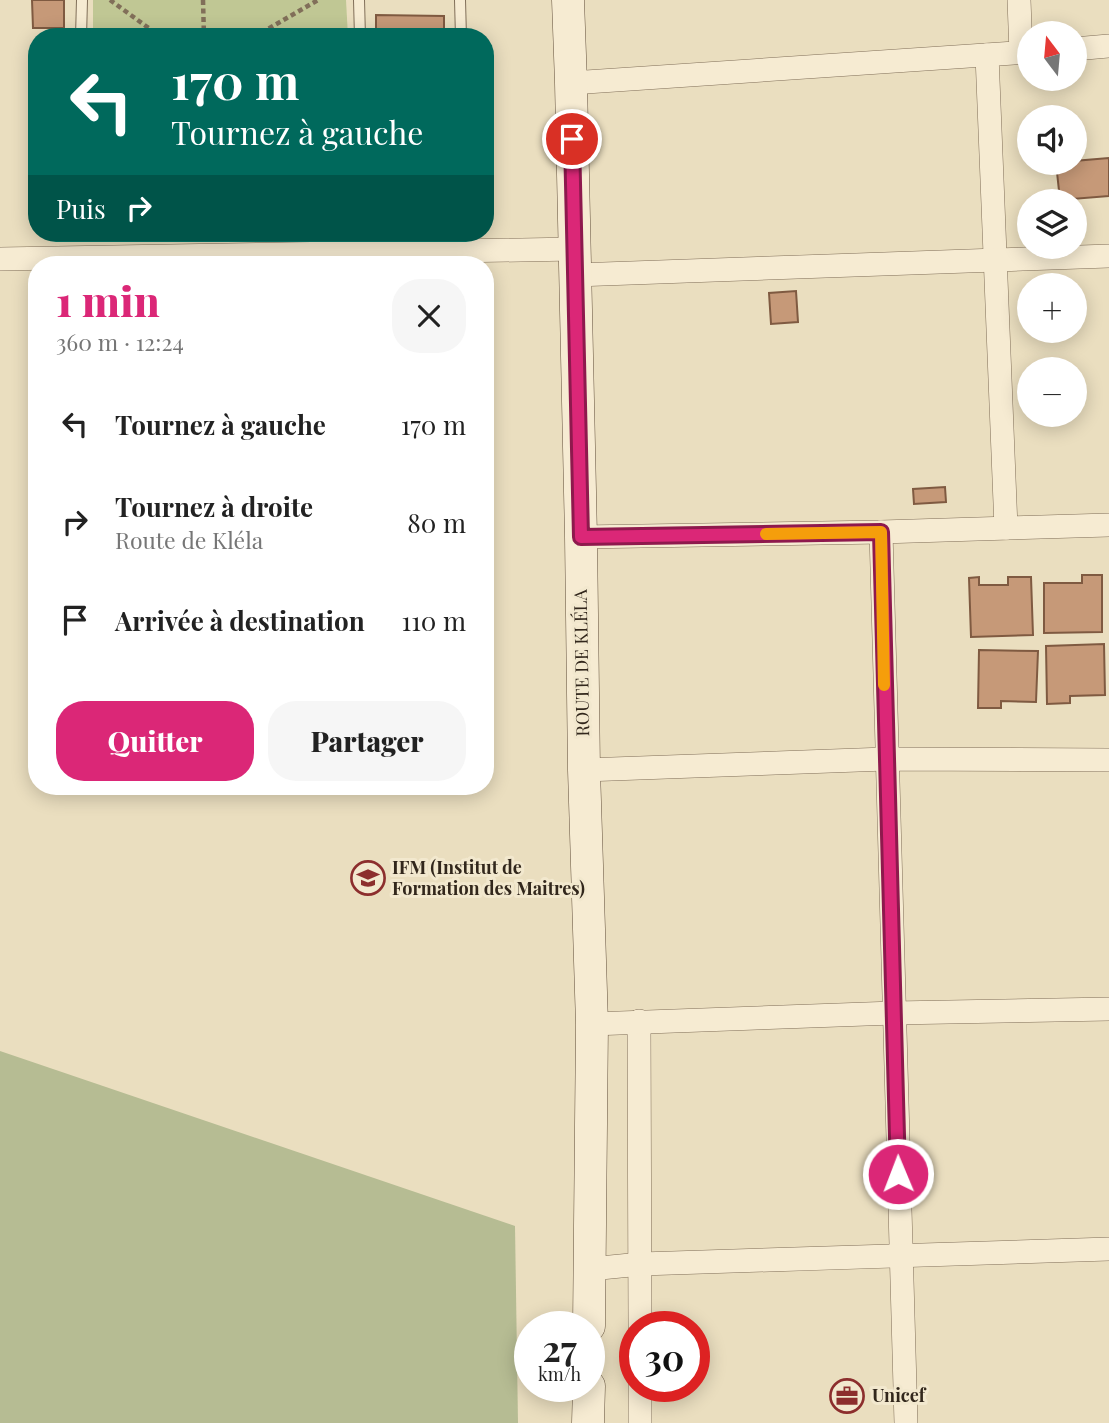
<!DOCTYPE html>
<html lang="fr">
<meta charset="utf-8">
<style>
body{margin:0;font-family:"Playfair Display",serif;background:#f6f6f6;color:#222;height:100vh;display:flex;flex-direction:column;font-size:26px;white-space:nowrap}
*{box-sizing:border-box;margin:0}
p{font-size:23px;color:#767676}
.icon{flex:none;width:38px;height:38px;fill:none;stroke:currentColor;stroke-width:2;stroke-linecap:round;stroke-linejoin:round}
.map{position:relative;flex:1;overflow:hidden}
.side{position:absolute;left:28px;top:256px;width:466px;height:539px;display:flex;flex-direction:column;background:#fff;border-radius:28px;box-shadow:0 4px 18px #0003}
.side>*{flex:none}
.banner{position:absolute;left:28px;top:28px;width:466px;height:214px;border-radius:28px;box-shadow:0 4px 18px #0003;background:#00695c;color:#fff;overflow:hidden}
.needle{width:46px;rotate:344deg}
.tools{position:absolute;left:1017px;top:21px;display:grid;gap:14px}
.tools a{display:grid;place-items:center;width:70px;height:70px;border-radius:50%;background:#fff;box-shadow:0 4px 18px #0003;font-size:35px}
.speed{position:absolute;left:514px;top:1311px;display:flex;gap:14px;font-size:35px;font-weight:700;text-align:center}
.speed>*{display:grid;place-content:center;width:91px;height:91px;border-radius:50%;background:#fff;box-shadow:0 4px 18px #0003;line-height:1}
.speed small{font-size:18px;font-weight:400}
.speed .limit{border:10px solid #d22;background:#fff;color:#111}
.pin{position:absolute;display:grid;place-items:center;width:60px;height:60px;color:#fff;margin:-30px;border:4px solid #fff;border-radius:50%;box-shadow:0 2px 7px #0007}
.me{position:absolute;width:77px;margin:-38px;rotate:359deg;stroke-linejoin:round;filter:drop-shadow(0 0 5px #0008)}
.turn{display:flex;align-items:center;gap:24px;height:147px;padding:0 28px;font-size:32px}
.turn .icon{width:91px;height:91px;stroke-width:2.5}
.turn b{display:block;font-size:49px;line-height:60px}
.then{display:flex;align-items:center;height:66px;padding:0 28px;background:#0003;gap:14px;font-size:26px}
.round{display:grid;place-items:center;flex:none;width:74px;height:74px;border-radius:28px;background:#f6f6f6}
.headline{display:flex;align-items:center;justify-content:space-between;height:119px;padding:0 28px}
h1{font-size:42px;font-weight:800;line-height:52px;color:#db2777}
.cta{display:flex;gap:14px;margin-top:auto;padding:14px 28px}
.cta a{flex:1;height:80px;border-radius:28px;background:#db2777;color:#fff;font-size:28px;font-weight:800;line-height:80px;text-align:center}
.cta a+a{background:#f6f6f6;color:#222}
ul{padding:0;list-style:none}
li{display:flex;align-items:center;gap:21px;height:98px;padding:0 28px}
li div{flex:1}
li b{display:block;font-size:26px}
li em{font-style:normal}
.map>svg:first-child{display:block}
.green{fill:#c0c794}
.cemetery{fill:#b6bc93}
.building{fill:#c69978;stroke:#7f5a41;stroke-width:2}
.lines{fill:none;stroke-linecap:round;stroke-linejoin:round}
.service-casing{stroke:#816f59;stroke-width:12}
.minor-casing{stroke:#816f59;stroke-width:24}
.secondary-casing{stroke:#63503c;stroke-width:33}
.path{stroke:#816f59;stroke-width:4.5;stroke-dasharray:5 3.5;stroke-linecap:butt}
.service{stroke:#f6ebd2;stroke-width:10}
.minor{stroke:#f6ebd2;stroke-width:23}
.secondary{stroke:#f6ebd2;stroke-width:32}
.route-casing{stroke:#8e194d;stroke-width:18}
.route{stroke:#db2777;stroke-width:12}
.slow{stroke:#f59e0b;stroke-width:12}
.labels{text-anchor:middle;stroke-width:6;stroke-linejoin:round;paint-order:stroke}
.street-label{font-size:18px;fill:#32271c;stroke:#f2e8ce}
.poi-label{font-size:18px;font-weight:bold;fill:#32271c;stroke:#f2e8ce;text-anchor:start}
</style>
<div class="map">
<svg width="1109" height="1423" viewBox="0 0 1109 1423">
<rect width="100%" height="100%" fill="#eadebf"/>
<path class="green" d="M93,0H346L348,37H93Z"/>
<path class="cemetery" d="M0,1051L515,1226L518,1423H0Z"/>
<g class="building">
<path d="M32,0H64V28H33Z"/>
<path d="M376,15L444,16V37H376Z"/>
<path d="M1109,158V196L1060,200L1056,163H1074V161Z"/>
<path d="M796,291L798,322L771,324L769,293Z"/>
<path d="M945,487L946,502L914,504L913,489Z"/>
<path d="M1082,575H1102V632L1044,633V583H1082Z"/>
<path d="M979,577V585H1008V577H1031L1033,635L971,637L969,578Z"/>
<path d="M1104,644L1105,695L1070,696V703L1047,704L1046,646Z"/>
<path d="M979,650L1038,651L1036,702L1001,701V708H978Z"/>
</g>
<g class="lines">
<g class="service-casing">
<g id="service">
<path d="M359,0L360,37"/>
<path d="M460,0L461,37"/>
<path d="M81,37L82,0"/>
</g>
</g>
<g class="minor-casing">
<g id="minor">
<path d="M1019,0L1021,53"/>
<path d="M1074,49L1109,46"/>
<path d="M987,55L1006,528"/>
<path d="M571,83L1029,52"/>
<path d="M0,259L574,249"/>
<path d="M575,275L1109,256"/>
<path d="M881,532L906,1423"/>
<path d="M581,537L881,532L1109,525"/>
<path d="M584,770L886,759L1109,760"/>
<path d="M639,1021L640,1326"/>
<path d="M592,1024L894,1013L1109,1009"/>
<path d="M590,1269L641,1264L1109,1249"/>
<path d="M640,1423V1386"/>
</g>
</g>
<g class="secondary-casing">
<g id="secondary">
<path d="M568,0L571,83L581,537L584,770L592,1024L589,1326"/>
<path d="M588,1423L589,1386"/>
</g>
</g>
<g class="path">
<path d="M110,0L161,37"/>
<path d="M203,0L204,37"/>
<path d="M254,37L318,0"/>
</g>
<use href="#service" class="service"/>
<use href="#minor" class="minor"/>
<use href="#secondary" class="secondary"/>
</g>
<g class="lines">
<g class="route-casing">
<path id="route" d="M572,139L581,537L881,532L898,1174"/>
</g>
<use href="#route" class="route"/>
<path class="slow" d="M766,534L881,532L884,685"/>
</g>
<defs>
<g id="school-ring" transform="scale(1.75)"><circle r="9.5" fill="#f2e8ce" stroke="#8c2e2d" stroke-width="1.5"/><path d="M0-5L7-2L0 1L-7-2ZM-4 1L0 2.5L4 1V4Q0 6-4 4Z" fill="#8c2e2d"/></g>
<g id="office-ring" transform="scale(1.75)"><circle r="9.5" fill="#f2e8ce" stroke="#8c2e2d" stroke-width="1.5"/><path d="M-6-3h4V-5.5h4V-3h4V5H-6ZM-1-4.5V-3h2v-1.5ZM-6 0V1H6V0Z" fill="#8c2e2d"/></g>
</defs>
<g fill-rule="evenodd">
<use href="#school-ring" x="368" y="878"/>
<use href="#office-ring" x="847" y="1396"/>
</g>
<g class="labels">
<g class="street-label">
<text transform="translate(582 663) rotate(-91)" y="6">ROUTE DE KLÉLA</text>
</g>
<g class="poi-label">
<text x="392" y="874">IFM (Institut de<tspan x="392" dy="21">Formation des Maitres)</tspan></text>
<text x="872" y="1402">Unicef</text>
</g>
</g>
</svg>
<div class="tools">
<a><svg class="needle" viewBox="-14 -14 28 28"><path d="M0-13l5 13h-10z" fill="#e53935"/><path d="M0 13l5-13h-10z" fill="#767676"/></svg></a>
<a><svg class="icon" aria-label="sound" viewBox="0 0 24 24"><path d="M4 9h4l5-4v14l-5-4H4zM17 9q2 3 0 6"/></svg></a>
<a><svg class="icon" aria-label="layers" viewBox="0 0 24 24"><path d="M12 4l9 5-9 5-9-5zM3 14l9 5 9-5"/></svg></a>
<a>+</a>
<a>−</a>
</div>
<div class="speed"><div>27<small>km/h</small></div><div class="limit">30</div></div>
<div class="pin" style="left:572px;top:139px;background:#d93025"><svg class="icon" aria-label="arrive" viewBox="0 0 24 24"><path d="M6 21V4h12l-3 4 3 4H6"/></svg></div>
<svg class="me" style="left:898px;top:1174px" viewBox="-20 -20 40 40"><circle r="17" fill="#db2777" stroke="#fff" stroke-width="3"/><path d="M0-11L8 9 0 5-8 9z" fill="#fff"/></svg>
<div class="banner">
<div class="turn"><svg class="icon" aria-label="left" viewBox="0 0 24 24"><path d="M17 20v-9H6M10 6l-5 5 5 5"/></svg><div><b>170 m</b>Tournez à gauche</div></div>
<div class="then">Puis<svg class="icon" aria-label="right" viewBox="0 0 24 24"><path d="M7 20v-9h11M14 6l5 5-5 5"/></svg></div>
</div>
<section class="side">
<div class="headline"><div><h1>1 min</h1><p>360 m · 12:24</p></div><a class="round"><svg class="icon" aria-label="close" viewBox="0 0 24 24"><path d="M6 6l12 12M18 6L6 18"/></svg></a></div>
<ul>
<li><svg class="icon" aria-label="left" viewBox="0 0 24 24"><path d="M17 20v-9H6M10 6l-5 5 5 5"/></svg><div><b>Tournez à gauche</b></div><em>170 m</em></li>
<li><svg class="icon" aria-label="right" viewBox="0 0 24 24"><path d="M7 20v-9h11M14 6l5 5-5 5"/></svg><div><b>Tournez à droite</b><p>Route de Kléla</p></div><em>80 m</em></li>
<li><svg class="icon" aria-label="arrive" viewBox="0 0 24 24"><path d="M6 21V4h12l-3 4 3 4H6"/></svg><div><b>Arrivée à destination</b></div><em>110 m</em></li>
</ul>
<div class="cta"><a>Quitter</a><a>Partager</a></div>
</section>
</div>
